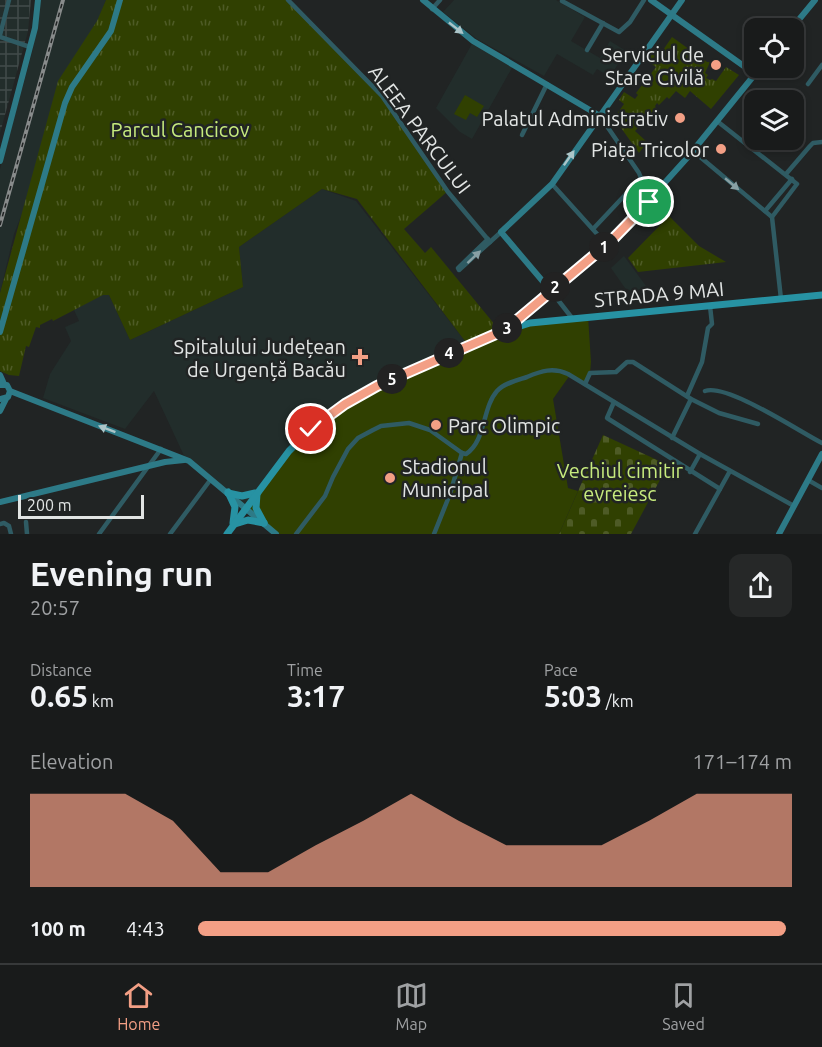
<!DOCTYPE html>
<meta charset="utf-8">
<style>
:root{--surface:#191b1b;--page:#262828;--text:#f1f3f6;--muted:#9fa1a3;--line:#37393a;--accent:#f39f85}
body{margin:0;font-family:Ubuntu,sans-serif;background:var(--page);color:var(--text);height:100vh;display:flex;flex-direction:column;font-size:22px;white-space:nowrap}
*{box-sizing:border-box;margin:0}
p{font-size:20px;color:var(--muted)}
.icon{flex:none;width:33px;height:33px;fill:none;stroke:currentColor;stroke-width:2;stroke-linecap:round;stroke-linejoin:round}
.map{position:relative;height:534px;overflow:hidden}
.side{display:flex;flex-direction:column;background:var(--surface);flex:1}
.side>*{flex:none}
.buttons{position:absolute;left:744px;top:18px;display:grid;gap:12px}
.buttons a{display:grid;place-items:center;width:60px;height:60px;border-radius:12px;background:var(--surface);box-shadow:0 3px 9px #0003,0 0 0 2px var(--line);font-size:30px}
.scale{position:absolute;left:18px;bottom:15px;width:126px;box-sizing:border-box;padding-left:6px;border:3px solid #e2e5e4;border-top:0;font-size:16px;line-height:21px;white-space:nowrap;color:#e2e5e4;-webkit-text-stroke:4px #212424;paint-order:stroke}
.pin{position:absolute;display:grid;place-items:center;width:51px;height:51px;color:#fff;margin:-26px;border:3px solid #fff;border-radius:50%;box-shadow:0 2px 6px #0007}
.km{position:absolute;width:30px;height:30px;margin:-15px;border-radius:50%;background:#222;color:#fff;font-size:16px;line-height:30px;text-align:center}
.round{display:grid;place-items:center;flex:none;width:63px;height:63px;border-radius:12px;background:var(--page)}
.summary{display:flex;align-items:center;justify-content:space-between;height:102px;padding:0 30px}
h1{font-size:33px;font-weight:700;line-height:45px}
.stats{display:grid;grid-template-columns:repeat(3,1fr);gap:9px;height:102px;padding:6px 30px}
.stats div{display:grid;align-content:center}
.stats b{font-size:30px;font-weight:700}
.stats small{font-size:16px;font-weight:400}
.stats p{font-size:16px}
.chart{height:168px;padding:12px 30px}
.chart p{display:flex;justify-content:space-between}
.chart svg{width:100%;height:108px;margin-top:6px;fill:var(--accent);opacity:.7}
ul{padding:0 30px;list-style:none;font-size:20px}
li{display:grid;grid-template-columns:96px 72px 1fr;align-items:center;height:45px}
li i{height:15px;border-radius:8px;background:var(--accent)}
.tabs{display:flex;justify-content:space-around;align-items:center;height:84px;border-top:2px solid var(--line);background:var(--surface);font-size:16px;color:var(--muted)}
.tabs a{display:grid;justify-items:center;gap:3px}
.tabs .on{color:var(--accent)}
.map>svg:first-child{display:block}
</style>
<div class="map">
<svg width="822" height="534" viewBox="0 0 822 534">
<defs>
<pattern id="industrial-grid" width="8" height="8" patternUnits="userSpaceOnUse" patternTransform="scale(1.5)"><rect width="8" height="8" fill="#222d2b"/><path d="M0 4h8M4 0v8" fill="none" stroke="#424b4a"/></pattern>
<pattern id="cemetery-stones" width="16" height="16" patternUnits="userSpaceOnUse" patternTransform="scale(1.5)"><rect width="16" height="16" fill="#304001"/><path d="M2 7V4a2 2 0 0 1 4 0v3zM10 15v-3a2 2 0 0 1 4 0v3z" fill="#4e5b26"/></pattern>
<pattern id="park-tufts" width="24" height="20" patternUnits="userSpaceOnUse" patternTransform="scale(1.5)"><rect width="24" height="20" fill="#304001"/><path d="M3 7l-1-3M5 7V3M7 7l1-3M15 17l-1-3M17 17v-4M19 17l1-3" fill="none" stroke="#4e5b26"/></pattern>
</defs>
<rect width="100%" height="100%" fill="#212424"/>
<g fill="#222d2b">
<polygon points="40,0 106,0 14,234 0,293 0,169 33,49"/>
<polygon points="454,0 556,0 585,17 571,41 600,58 610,41 626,51 610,77 597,69 593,75 557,54 544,76 477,39 443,12"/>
<polygon points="473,42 513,66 472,139 460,132 436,108"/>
<polygon points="322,189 356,201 468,345 246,507 186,460 154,391 125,429 43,398 50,374 71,341 65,327 79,321 74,310 103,294 109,295 130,340 243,287 239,247"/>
<polygon points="624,256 646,286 634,292 625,288 611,268"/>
</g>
<polygon fill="url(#industrial-grid)" points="0,0 31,0 28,31 0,133"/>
<polygon fill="url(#cemetery-stones)" points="603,435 668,465 631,534 559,534"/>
<g fill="url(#park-tufts)">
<polygon points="106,0 289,0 382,96 448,191 404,229 425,253 431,247 500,331 468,345 357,199 322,189 239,247 243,287 130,340 109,295 103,295 53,321 52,319 40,325 40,328 36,327 29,347 26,346 19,376 9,375 0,371 0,293 58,81 97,21"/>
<polygon points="672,37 707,62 710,62 705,73 708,75 706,78 710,80 712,79 716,81 726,67 739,75 711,109 690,91 685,98 676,91 669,99 667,97 659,105 657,103 655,106 656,108 635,131 647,142 639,153 614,118 624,104 619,100 624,92 635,99 638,95 636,93 656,67 647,61 655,50 661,53"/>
<polygon points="669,216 699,246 726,262 638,272 628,258"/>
</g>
<g fill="#304001">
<polygon points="465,95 484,106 477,117 470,113 466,120 454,114"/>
<polygon points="588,316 591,362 590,373 585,384 570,375 553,399 568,488 578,491 559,534 276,534 246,507 293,447 345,404 500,331"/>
</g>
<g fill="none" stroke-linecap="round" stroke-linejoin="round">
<g stroke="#2f5b63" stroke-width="4.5">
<polyline points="288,0 382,96 448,192 490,242 501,232"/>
<polyline points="562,1 619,32 630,22 644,0"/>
<polyline points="432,9 440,0"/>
<polyline points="0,35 9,0"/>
<polyline points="0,37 30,47"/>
<polyline points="587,50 603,23"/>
<polyline points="808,84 822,65"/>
<polyline points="717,121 797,184 772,217"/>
<polyline points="522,135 547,84"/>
<polyline points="693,151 772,217 781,299"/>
<polyline points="786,174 810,146 813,143 822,142"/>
<polyline points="552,184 607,245"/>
<polyline points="765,211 792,179"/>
<polyline points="593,229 641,178 639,173 600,116"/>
<polyline points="488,239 458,268 459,270 490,242"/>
<polyline points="551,291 572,318"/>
<polyline points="585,384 590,373 616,372 627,362 633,362 691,399 719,413 758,424"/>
<path d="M 705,391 C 727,383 800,432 822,443"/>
<polyline points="687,396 702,362 708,328 712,324 710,306"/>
<polyline points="614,402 607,418 720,489"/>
<polyline points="672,438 691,399"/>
<path d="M 462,453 L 466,454 C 486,441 482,408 497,391 C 504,383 518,380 527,377 C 541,371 553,367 568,374 L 700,454 L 794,506"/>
<polyline points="690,472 700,454"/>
<polyline points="808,480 822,488"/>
<polyline points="26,522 27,534"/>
<polyline points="0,524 4,523 9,526 11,534"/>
<polyline points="99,534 161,449"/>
<polyline points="170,534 211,479"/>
<polyline points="296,534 325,496 333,477 348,449 358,438 373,430 381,426 409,423 430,430 462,453"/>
<polyline points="434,534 450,494 462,453"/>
<polyline points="695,534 730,471"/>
</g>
<g stroke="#2d7a87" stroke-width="6">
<polyline points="423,0 473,41 600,116"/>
<polyline points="651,0 755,74"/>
<polyline points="792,28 815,0"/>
<polyline points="0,161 35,28 38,0"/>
<polyline points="551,291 501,232 552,184 682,0"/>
<polyline points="505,330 624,228 687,158 760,68"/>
<polyline points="0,332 65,103 72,87 111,31 120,0"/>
<polyline points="0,375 4,384"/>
<polyline points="0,385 7,385 10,391 8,397 0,399"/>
<polyline points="10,391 189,461 276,534"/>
<polyline points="0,411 6,399"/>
<polyline points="0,502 165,462 184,460"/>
<polyline points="779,534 822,454"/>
</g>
<g stroke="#2792a3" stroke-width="7">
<polyline points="228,492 235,507 233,523"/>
<polyline points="228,493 242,496 255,493"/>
<polyline points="257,494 256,508 264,523"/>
<polyline points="235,524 248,520 264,523"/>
<polyline points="227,534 289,451 311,429 330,414 360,395 412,370 488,336 530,323 822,295"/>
</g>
<g stroke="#888b8b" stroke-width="4">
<polyline id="rail" points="0,225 63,0"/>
</g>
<use href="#rail" stroke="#212424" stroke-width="1.5" stroke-dasharray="4.5" stroke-linecap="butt"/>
</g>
<defs><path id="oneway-solid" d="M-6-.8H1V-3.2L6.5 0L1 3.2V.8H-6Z" transform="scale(1.5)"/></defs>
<g fill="#acc5c8">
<use href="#oneway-solid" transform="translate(456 28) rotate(38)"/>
<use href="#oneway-solid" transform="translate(569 158) rotate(-55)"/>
<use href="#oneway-solid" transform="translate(107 429) rotate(-159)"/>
</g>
<g fill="#88a0a4">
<use href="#oneway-solid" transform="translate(732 184) rotate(40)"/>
<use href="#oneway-solid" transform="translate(474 257) rotate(-43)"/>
</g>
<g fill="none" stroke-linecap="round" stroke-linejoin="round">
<g stroke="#fff" stroke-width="12">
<polyline id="route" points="311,429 345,404 377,386 505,330 611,241 649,202"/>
</g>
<use href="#route" stroke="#f39f85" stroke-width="8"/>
</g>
<g fill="#f39f85" stroke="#212424" stroke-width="2">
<circle cx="716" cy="65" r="6"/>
<circle cx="680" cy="118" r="6"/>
<circle cx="721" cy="149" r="6"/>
<path d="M357 348h6v6h6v6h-6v6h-6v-6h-6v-6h6z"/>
<circle cx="436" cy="425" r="6"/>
<circle cx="390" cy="478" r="6"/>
</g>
<g text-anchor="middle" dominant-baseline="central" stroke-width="5" stroke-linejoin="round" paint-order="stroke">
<g font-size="20" fill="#e2e5e4" stroke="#212424" text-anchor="end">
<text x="704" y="54">Serviciul de<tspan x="704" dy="23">Stare Civilă</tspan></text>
<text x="668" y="118">Palatul Administrativ</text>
<text x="709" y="149">Piața Tricolor</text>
<text x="346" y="346">Spitalului Județean<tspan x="346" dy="23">de Urgență Bacău</tspan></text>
<text x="448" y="425" text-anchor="start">Parc Olimpic</text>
<text x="402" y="466" text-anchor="start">Stadionul<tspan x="402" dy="23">Municipal</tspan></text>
</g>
<g font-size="20" fill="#c7eb7e" stroke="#212424">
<text x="180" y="129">Parcul Cancicov</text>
<text x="620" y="470">Vechiul cimitir<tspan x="620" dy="23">evreiesc</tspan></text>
</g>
<g font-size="20" fill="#e2e5e4" stroke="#212424">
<text transform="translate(420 129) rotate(53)">ALEEA PARCULUI</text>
<text transform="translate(659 294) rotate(-5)">STRADA 9 MAI</text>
</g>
</g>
</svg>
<div class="buttons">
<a><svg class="icon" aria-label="locate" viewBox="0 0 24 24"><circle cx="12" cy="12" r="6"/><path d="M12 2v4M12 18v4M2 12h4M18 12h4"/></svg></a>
<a><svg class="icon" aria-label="layers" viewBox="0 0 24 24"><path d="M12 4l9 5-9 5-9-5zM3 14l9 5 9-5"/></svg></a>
</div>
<div class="scale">200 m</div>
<div class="pin" style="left:649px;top:202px;background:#1e9e55"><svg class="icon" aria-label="arrive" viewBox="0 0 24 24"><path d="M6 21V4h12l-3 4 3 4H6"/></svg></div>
<div class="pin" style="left:311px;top:429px;background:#d93025"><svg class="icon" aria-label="check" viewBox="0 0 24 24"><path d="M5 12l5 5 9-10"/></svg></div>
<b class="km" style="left:604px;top:247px">1</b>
<b class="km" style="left:555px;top:287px">2</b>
<b class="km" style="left:507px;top:328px">3</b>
<b class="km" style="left:449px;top:353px">4</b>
<b class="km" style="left:392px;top:379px">5</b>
</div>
<section class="side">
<div class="summary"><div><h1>Evening run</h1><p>20:57</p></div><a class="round"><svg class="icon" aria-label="share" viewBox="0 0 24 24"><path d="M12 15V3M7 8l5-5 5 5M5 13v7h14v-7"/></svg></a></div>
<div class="stats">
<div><p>Distance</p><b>0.65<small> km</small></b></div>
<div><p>Time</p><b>3:17</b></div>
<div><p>Pace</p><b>5:03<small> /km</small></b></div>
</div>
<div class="chart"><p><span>Elevation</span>171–174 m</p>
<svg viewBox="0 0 160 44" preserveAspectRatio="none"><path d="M0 44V6L10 6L20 6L30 17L40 38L50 38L60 27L70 17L80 6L90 17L100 27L110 27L120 27L130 17L140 6L150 6L160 6V44z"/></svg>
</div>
<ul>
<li><b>100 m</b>4:43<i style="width:99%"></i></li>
</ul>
</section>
<nav class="tabs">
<a class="on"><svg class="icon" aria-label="home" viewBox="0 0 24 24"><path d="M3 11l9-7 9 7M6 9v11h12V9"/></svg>Home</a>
<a><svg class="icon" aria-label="map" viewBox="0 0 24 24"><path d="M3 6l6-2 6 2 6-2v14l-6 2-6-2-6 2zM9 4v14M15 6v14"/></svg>Map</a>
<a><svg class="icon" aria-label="saved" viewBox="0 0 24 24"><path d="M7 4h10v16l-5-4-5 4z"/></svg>Saved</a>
</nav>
